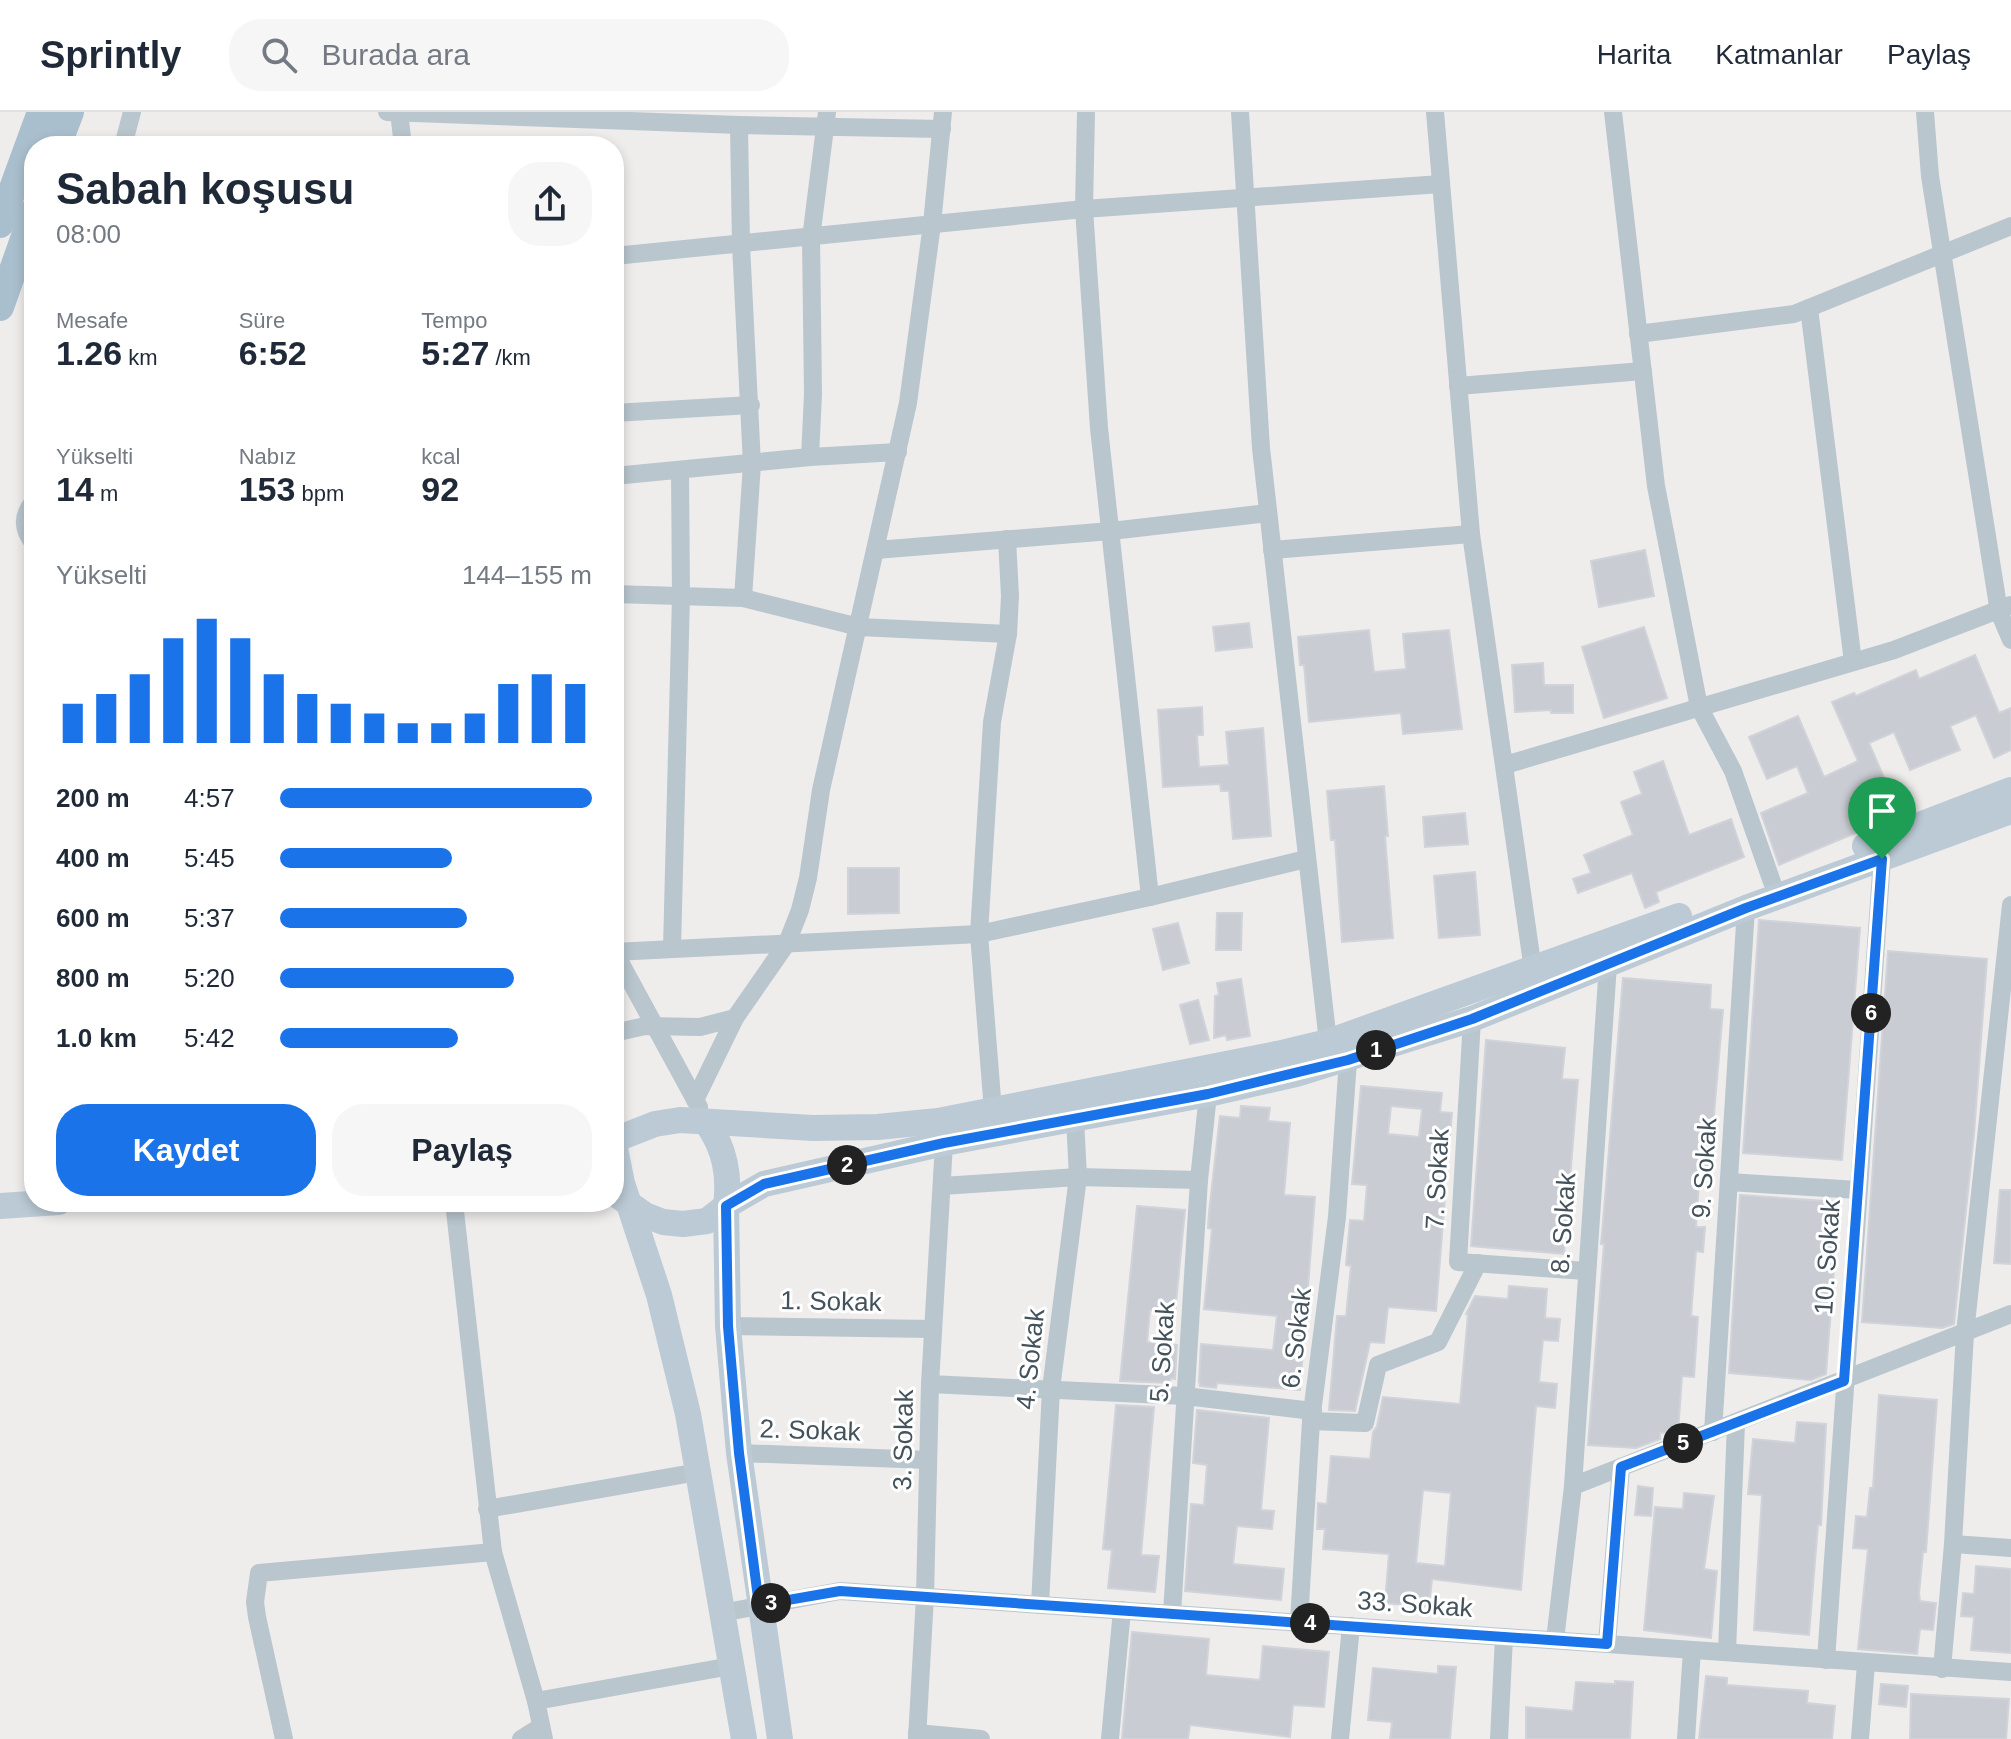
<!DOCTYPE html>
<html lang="tr">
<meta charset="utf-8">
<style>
:root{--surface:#fff;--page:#f6f6f7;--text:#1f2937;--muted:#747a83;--line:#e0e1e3;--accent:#1a73e8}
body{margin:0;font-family:Helvetica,sans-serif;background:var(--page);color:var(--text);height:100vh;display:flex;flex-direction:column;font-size:30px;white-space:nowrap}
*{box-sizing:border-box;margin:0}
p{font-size:26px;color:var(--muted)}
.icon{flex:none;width:44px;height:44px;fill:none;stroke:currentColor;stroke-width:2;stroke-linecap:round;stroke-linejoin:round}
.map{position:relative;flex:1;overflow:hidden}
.panel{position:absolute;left:24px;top:24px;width:600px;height:1076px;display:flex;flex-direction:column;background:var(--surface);border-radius:32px;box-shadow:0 4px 12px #0003}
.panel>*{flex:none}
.pin{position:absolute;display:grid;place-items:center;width:68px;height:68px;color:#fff;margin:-82px -34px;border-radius:50% 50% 50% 0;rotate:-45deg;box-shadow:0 0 8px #0007}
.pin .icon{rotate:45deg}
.km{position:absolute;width:40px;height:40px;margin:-20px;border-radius:50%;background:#222;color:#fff;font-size:22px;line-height:40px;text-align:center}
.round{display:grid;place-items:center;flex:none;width:84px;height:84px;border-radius:32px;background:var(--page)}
.head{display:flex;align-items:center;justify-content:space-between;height:136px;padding:0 32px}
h1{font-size:44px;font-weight:800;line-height:60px}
.figures{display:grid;grid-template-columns:repeat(3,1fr);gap:12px;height:136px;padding:8px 32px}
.figures div{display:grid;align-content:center}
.figures b{font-size:34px;font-weight:800}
.figures small{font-size:22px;font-weight:400}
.figures p{font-size:22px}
.chart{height:224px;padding:16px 32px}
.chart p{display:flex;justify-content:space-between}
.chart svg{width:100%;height:144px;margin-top:8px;stroke:var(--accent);stroke-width:6}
.action{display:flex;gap:16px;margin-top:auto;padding:16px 32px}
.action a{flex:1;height:92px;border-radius:32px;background:var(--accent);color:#fff;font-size:32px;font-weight:800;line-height:92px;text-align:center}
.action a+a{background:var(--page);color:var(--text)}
ul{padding:0 32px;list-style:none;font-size:26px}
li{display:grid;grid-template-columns:128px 96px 1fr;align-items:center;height:60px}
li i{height:20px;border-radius:10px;background:var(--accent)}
header{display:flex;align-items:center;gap:48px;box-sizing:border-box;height:112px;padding:0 40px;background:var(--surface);border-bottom:2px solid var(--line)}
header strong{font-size:38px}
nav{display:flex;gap:44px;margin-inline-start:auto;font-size:28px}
.search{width:560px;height:72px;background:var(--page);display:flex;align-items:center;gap:20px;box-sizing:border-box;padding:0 28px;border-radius:32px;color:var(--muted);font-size:30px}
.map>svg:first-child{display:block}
</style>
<header>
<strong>Sprintly</strong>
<div class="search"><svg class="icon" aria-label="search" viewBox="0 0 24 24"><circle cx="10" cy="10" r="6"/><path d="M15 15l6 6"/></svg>Burada ara</div>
<nav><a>Harita</a><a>Katmanlar</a><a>Paylaş</a></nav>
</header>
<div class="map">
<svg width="2011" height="1627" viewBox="0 0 2011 1627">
<rect width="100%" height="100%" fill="#efecec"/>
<g fill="#c9ccd2" stroke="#d0d3d9" stroke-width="2" fill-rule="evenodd">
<polygon points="1645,438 1654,484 1599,495 1591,449"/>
<polygon points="1249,511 1252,535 1216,539 1213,515"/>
<polygon points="1644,515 1667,586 1604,606 1582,535"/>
<polygon points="1369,518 1374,560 1406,557 1403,522 1449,518 1462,617 1403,622 1401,601 1309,610 1304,553 1300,553 1298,525"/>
<polygon points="1975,543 1999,601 2011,596 2011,638 1994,646 1976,603 1950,614 1960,638 1910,658 1894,620 1869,631 1885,668 1861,679 1875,713 1779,753 1761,701 1808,681 1797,654 1767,667 1749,625 1798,604 1824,665 1858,649 1832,590 1854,581 1856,584 1916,558 1919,567"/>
<polygon points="1543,551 1544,573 1573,573 1573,601 1551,601 1551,598 1515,600 1512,553"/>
<polygon points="1202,595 1203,623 1197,623 1199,655 1229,653 1226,620 1263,616 1271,724 1233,727 1229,679 1221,679 1220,672 1163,675 1158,598"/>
<polygon points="1663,649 1689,723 1731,707 1744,745 1656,780 1659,790 1645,796 1632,761 1578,781 1573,767 1591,761 1584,743 1633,723 1621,690 1642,682 1634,660"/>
<polygon points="1384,674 1388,724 1385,724 1393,826 1342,830 1335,728 1331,728 1327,679"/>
<polygon points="1465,701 1468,732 1425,735 1423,705"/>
<polygon points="848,756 899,756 899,801 848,802"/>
<polygon points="1475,760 1480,823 1439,826 1434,764"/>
<polygon points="1217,801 1242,801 1241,838 1216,838"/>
<polygon points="1759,808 1860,816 1842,1048 1743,1041"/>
<polygon points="1178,811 1189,851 1163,858 1153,817"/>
<polygon points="1888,839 1987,847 1974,1022 1954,1212 1942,1216 1862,1210"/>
<polygon points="1623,866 1711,873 1710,897 1723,898 1708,1072 1699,1071 1696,1115 1705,1115 1703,1140 1696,1139 1691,1204 1698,1205 1694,1265 1682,1264 1678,1320 1660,1321 1660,1327 1636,1336 1588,1333 1604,1132 1601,1132 1603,1110"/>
<polygon points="1241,867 1250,924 1227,928 1226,923 1214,926 1215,884 1219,883 1217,871"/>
<polygon points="1198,888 1209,928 1190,932 1180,893"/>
<polygon points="1486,928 1565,936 1562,967 1578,968 1564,1142 1471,1134"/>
<path d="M 1361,974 L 1442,981 L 1440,1000 L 1452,1001 L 1449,1035 L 1438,1034 L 1433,1083 L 1445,1084 L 1436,1199 L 1388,1195 L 1384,1231 L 1370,1230 L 1355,1299 L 1329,1298 L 1337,1204 L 1346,1204 L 1351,1154 L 1346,1153 L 1350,1108 L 1364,1109 L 1367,1073 L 1352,1072 ZM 1391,994 L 1422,997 L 1419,1025 L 1388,1022 Z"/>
<polygon points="1241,994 1270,996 1268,1009 1290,1011 1284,1083 1315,1085 1300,1278 1217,1271 1216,1276 1200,1274 1199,1269 1201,1232 1273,1238 1277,1204 1204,1197 1212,1117 1208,1116 1209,1100 1220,1004 1240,1006"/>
<polygon points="2000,1078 2011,1078 2011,1152 1994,1151"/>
<polygon points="1740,1083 1839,1090 1826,1262 1811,1268 1729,1261"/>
<polygon points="1137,1094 1185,1098 1175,1201 1150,1198 1147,1230 1177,1233 1175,1267 1171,1266 1170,1271 1120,1269"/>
<path d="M 1509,1174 L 1547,1177 L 1545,1206 L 1560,1207 L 1558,1229 L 1543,1228 L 1539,1270 L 1557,1272 L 1555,1296 L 1536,1294 L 1521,1478 L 1432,1467 L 1429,1495 L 1385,1491 L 1389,1442 L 1323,1437 L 1325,1417 L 1317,1417 L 1318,1391 L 1327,1392 L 1331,1344 L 1370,1347 L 1373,1320 L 1377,1314 L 1383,1285 L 1460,1292 L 1468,1202 L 1466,1202 L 1475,1184 L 1508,1187 ZM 1423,1378 L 1451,1381 L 1445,1454 L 1416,1451 Z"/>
<polygon points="1879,1283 1937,1288 1926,1440 1923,1440 1919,1482 1920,1489 1936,1491 1933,1518 1920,1517 1917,1542 1858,1537 1868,1437 1853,1436 1856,1404 1867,1405 1870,1376 1873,1376"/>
<polygon points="1116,1293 1154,1295 1141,1443 1159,1444 1155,1480 1108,1476 1112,1438 1103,1437"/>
<polygon points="1197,1298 1269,1306 1261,1398 1274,1399 1272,1417 1237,1414 1233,1452 1284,1457 1281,1488 1185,1479 1191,1392 1204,1393 1207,1353 1193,1351"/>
<polygon points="1797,1310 1826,1312 1821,1413 1818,1413 1809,1523 1754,1518 1762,1383 1748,1382 1753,1327 1795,1331"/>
<polygon points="1638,1374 1653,1376 1651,1404 1635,1403"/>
<polygon points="1684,1381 1714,1384 1704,1457 1717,1459 1711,1526 1644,1518 1655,1395 1683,1397"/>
<polygon points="1976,1454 2011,1457 2011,1541 1971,1538 1974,1505 1961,1504 1963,1481 1974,1482"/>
<polygon points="1132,1520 1209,1527 1206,1563 1260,1568 1263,1534 1329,1540 1324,1595 1293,1593 1290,1625 1190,1613 1188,1627 1122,1627"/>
<polygon points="1438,1554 1456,1555 1450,1627 1390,1627 1392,1610 1368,1608 1373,1556 1438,1562"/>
<polygon points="1706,1564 1727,1566 1727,1573 1808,1579 1807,1591 1835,1594 1832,1627 1699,1627"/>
<polygon points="1615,1569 1633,1570 1630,1627 1526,1627 1526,1595 1573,1599 1576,1570 1615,1572"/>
<polygon points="1881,1572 1908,1574 1906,1595 1879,1592"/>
<polygon points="1911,1582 2009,1587 2006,1627 1910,1627"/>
</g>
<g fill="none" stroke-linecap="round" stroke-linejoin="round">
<g stroke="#b9c6cd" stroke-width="18">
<polyline points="387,0 739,13 942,17"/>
<polyline points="399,0 403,34"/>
<polyline points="1086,0 1084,97 1099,316 1150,785"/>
<polyline points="1240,0 1261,336 1328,930"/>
<polyline points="1435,0 1471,422 1533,858"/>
<polyline points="1613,0 1656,374 1699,595 1733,659 1772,770"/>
<polyline points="1925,0 1930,64 1999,500 2011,528"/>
<polyline points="739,13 741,133 752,352 743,486"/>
<polyline points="123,34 132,0"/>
<polyline points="614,144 1084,97 1441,72"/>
<polyline points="1809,196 1853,550"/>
<polyline points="1638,222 1794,202 2011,114"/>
<polyline points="1458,274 1643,259"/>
<polyline points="614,301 751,293"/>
<polyline points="810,345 813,282 811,126 827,0"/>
<polyline points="614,364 810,345 898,340"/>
<path d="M 34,389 C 22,403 22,417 34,432"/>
<polyline points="876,438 1111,419 1268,401"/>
<polyline points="1272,438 1471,422"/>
<polyline points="614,482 743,486 859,515 1008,522"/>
<polyline points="1505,653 1894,538 2011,493"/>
<polyline points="672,837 681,484 680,359"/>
<polyline points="614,839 699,995"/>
<polyline points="614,840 979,822 1150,785 1306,747"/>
<polyline points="1472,907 1458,1150 1586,1159"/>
<polyline points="614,921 645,914 700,915 735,906"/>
<polyline points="695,988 735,906 787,831 800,798 808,766 821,678 908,291 932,112 943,0"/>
<polyline points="993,999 979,822 992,610 1008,522 1010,484 1007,427"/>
<polyline points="1729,1070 1858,1078"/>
<polyline points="942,1074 1078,1065 1199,1068"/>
<polyline points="454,1090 493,1440 536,1589 544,1627"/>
<polyline points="728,1214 933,1217"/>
<polyline points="930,1272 1185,1284 1313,1299"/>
<polyline points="1311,1309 1365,1311 1378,1253 1438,1230 1478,1151"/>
<polyline points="1713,1320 1746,796"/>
<polyline points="739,1341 928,1348"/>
<polyline points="1573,1374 1608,852"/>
<polyline points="487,1397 698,1360"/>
<polyline points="1953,1432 2011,1436"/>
<polyline points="1040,1493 1051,1277 1078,1065 1075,1007"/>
<polyline points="721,1501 840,1479 2011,1560"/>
<polyline points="1172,1502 1199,1068 1208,982"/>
<polyline points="1299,1510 1311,1309 1337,1105 1348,948"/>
<polyline points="1555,1528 1573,1374 2011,1202"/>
<polyline points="1607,1532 1621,1355"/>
<polyline points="1727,1540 1736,1311"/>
<polyline points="1826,1548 1882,747"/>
<polyline points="1942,1557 1953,1432 1965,1221 2011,793"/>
<polyline points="536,1589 731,1554"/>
<polyline points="917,1621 981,1627"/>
<polyline points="284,1627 257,1505 255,1490 259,1461 493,1440"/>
<polyline points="521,1627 540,1615"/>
<polyline points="917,1627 925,1484 930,1272 944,1031"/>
<polyline points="1110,1627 1122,1498"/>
<polyline points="1340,1627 1351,1514"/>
<polyline points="1499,1627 1504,1525"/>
<polyline points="1686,1627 1692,1538"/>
<polyline points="1860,1627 1866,1552"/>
</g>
<g stroke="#bbcad5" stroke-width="26">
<polyline points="1865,734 2011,678"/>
<path d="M 707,1011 C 725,1037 730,1063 726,1094 L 728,1214 L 739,1341 L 780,1627"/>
<polyline points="614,1028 655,1012 680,1008 813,1016 878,1015 938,1009 1282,941 1328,930 1679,804"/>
<polyline points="614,1031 622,1071 659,1183 688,1302 744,1627"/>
<polyline points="614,1081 645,1103 663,1110 683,1112 707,1109 726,1094 764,1072 944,1031 1208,982 1296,962 1472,907 1746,796 2011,699"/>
<polyline points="0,1094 59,1090"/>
</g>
<g stroke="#aabfce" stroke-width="28">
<polyline points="57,34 70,0"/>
<polyline points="0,112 41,0"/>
<polyline points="0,195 34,99"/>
</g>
</g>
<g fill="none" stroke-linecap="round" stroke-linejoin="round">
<g stroke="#fff" stroke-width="16">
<polygon id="route" points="1882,747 1844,1269 1621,1355 1607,1532 840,1479 759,1493 739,1341 728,1214 726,1094 764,1072 944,1031 1208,982 1348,948 1472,907 1746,796"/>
</g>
<use href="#route" stroke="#1a73e8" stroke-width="10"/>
</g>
<g text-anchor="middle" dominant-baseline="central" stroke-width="6" stroke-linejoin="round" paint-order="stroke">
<g font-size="26" fill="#44525b" stroke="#fff">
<text transform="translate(1704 1056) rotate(-86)">9. Sokak</text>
<text transform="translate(1437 1067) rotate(-87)">7. Sokak</text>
<text transform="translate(1563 1111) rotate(-86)">8. Sokak</text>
<text transform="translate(1827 1145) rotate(-86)">10. Sokak</text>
<text transform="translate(831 1189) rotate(1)">1. Sokak</text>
<text transform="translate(1296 1226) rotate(-83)">6. Sokak</text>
<text transform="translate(1162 1240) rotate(-86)">5. Sokak</text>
<text transform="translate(1030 1247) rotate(-84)">4. Sokak</text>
<text transform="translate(810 1318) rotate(2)">2. Sokak</text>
<text transform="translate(903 1328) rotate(-89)">3. Sokak</text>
<text transform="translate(1415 1492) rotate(4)">33. Sokak</text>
</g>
</g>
</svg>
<div class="pin" style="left:1882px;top:747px;background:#1e9e55"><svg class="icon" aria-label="arrive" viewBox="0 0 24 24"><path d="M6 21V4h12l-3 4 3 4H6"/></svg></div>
<b class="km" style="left:1376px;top:938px">1</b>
<b class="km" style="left:847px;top:1053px">2</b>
<b class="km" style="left:771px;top:1491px">3</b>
<b class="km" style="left:1310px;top:1511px">4</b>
<b class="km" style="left:1683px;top:1331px">5</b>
<b class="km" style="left:1871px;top:901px">6</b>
<section class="panel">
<div class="head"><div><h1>Sabah koşusu</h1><p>08:00</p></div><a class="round"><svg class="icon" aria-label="share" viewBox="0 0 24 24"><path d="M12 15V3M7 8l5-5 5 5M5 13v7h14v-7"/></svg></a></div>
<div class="figures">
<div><p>Mesafe</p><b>1.26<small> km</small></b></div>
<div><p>Süre</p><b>6:52</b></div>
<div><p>Tempo</p><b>5:27<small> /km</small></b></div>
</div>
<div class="figures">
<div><p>Yükselti</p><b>14<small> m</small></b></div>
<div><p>Nabız</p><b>153<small> bpm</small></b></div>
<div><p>kcal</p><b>92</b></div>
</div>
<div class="chart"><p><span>Yükselti</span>144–155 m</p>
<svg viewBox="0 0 160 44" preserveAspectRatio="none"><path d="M5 44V32M15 44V29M25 44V23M35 44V12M45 44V6M55 44V12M65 44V23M75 44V29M85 44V32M95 44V35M105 44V38M115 44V38M125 44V35M135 44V26M145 44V23M155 44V26"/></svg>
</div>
<ul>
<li><b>200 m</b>4:57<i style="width:100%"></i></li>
<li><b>400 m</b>5:45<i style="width:55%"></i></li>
<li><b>600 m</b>5:37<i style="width:60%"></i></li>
<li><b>800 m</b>5:20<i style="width:75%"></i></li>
<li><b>1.0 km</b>5:42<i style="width:57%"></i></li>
</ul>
<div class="action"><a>Kaydet</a><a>Paylaş</a></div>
</section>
</div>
